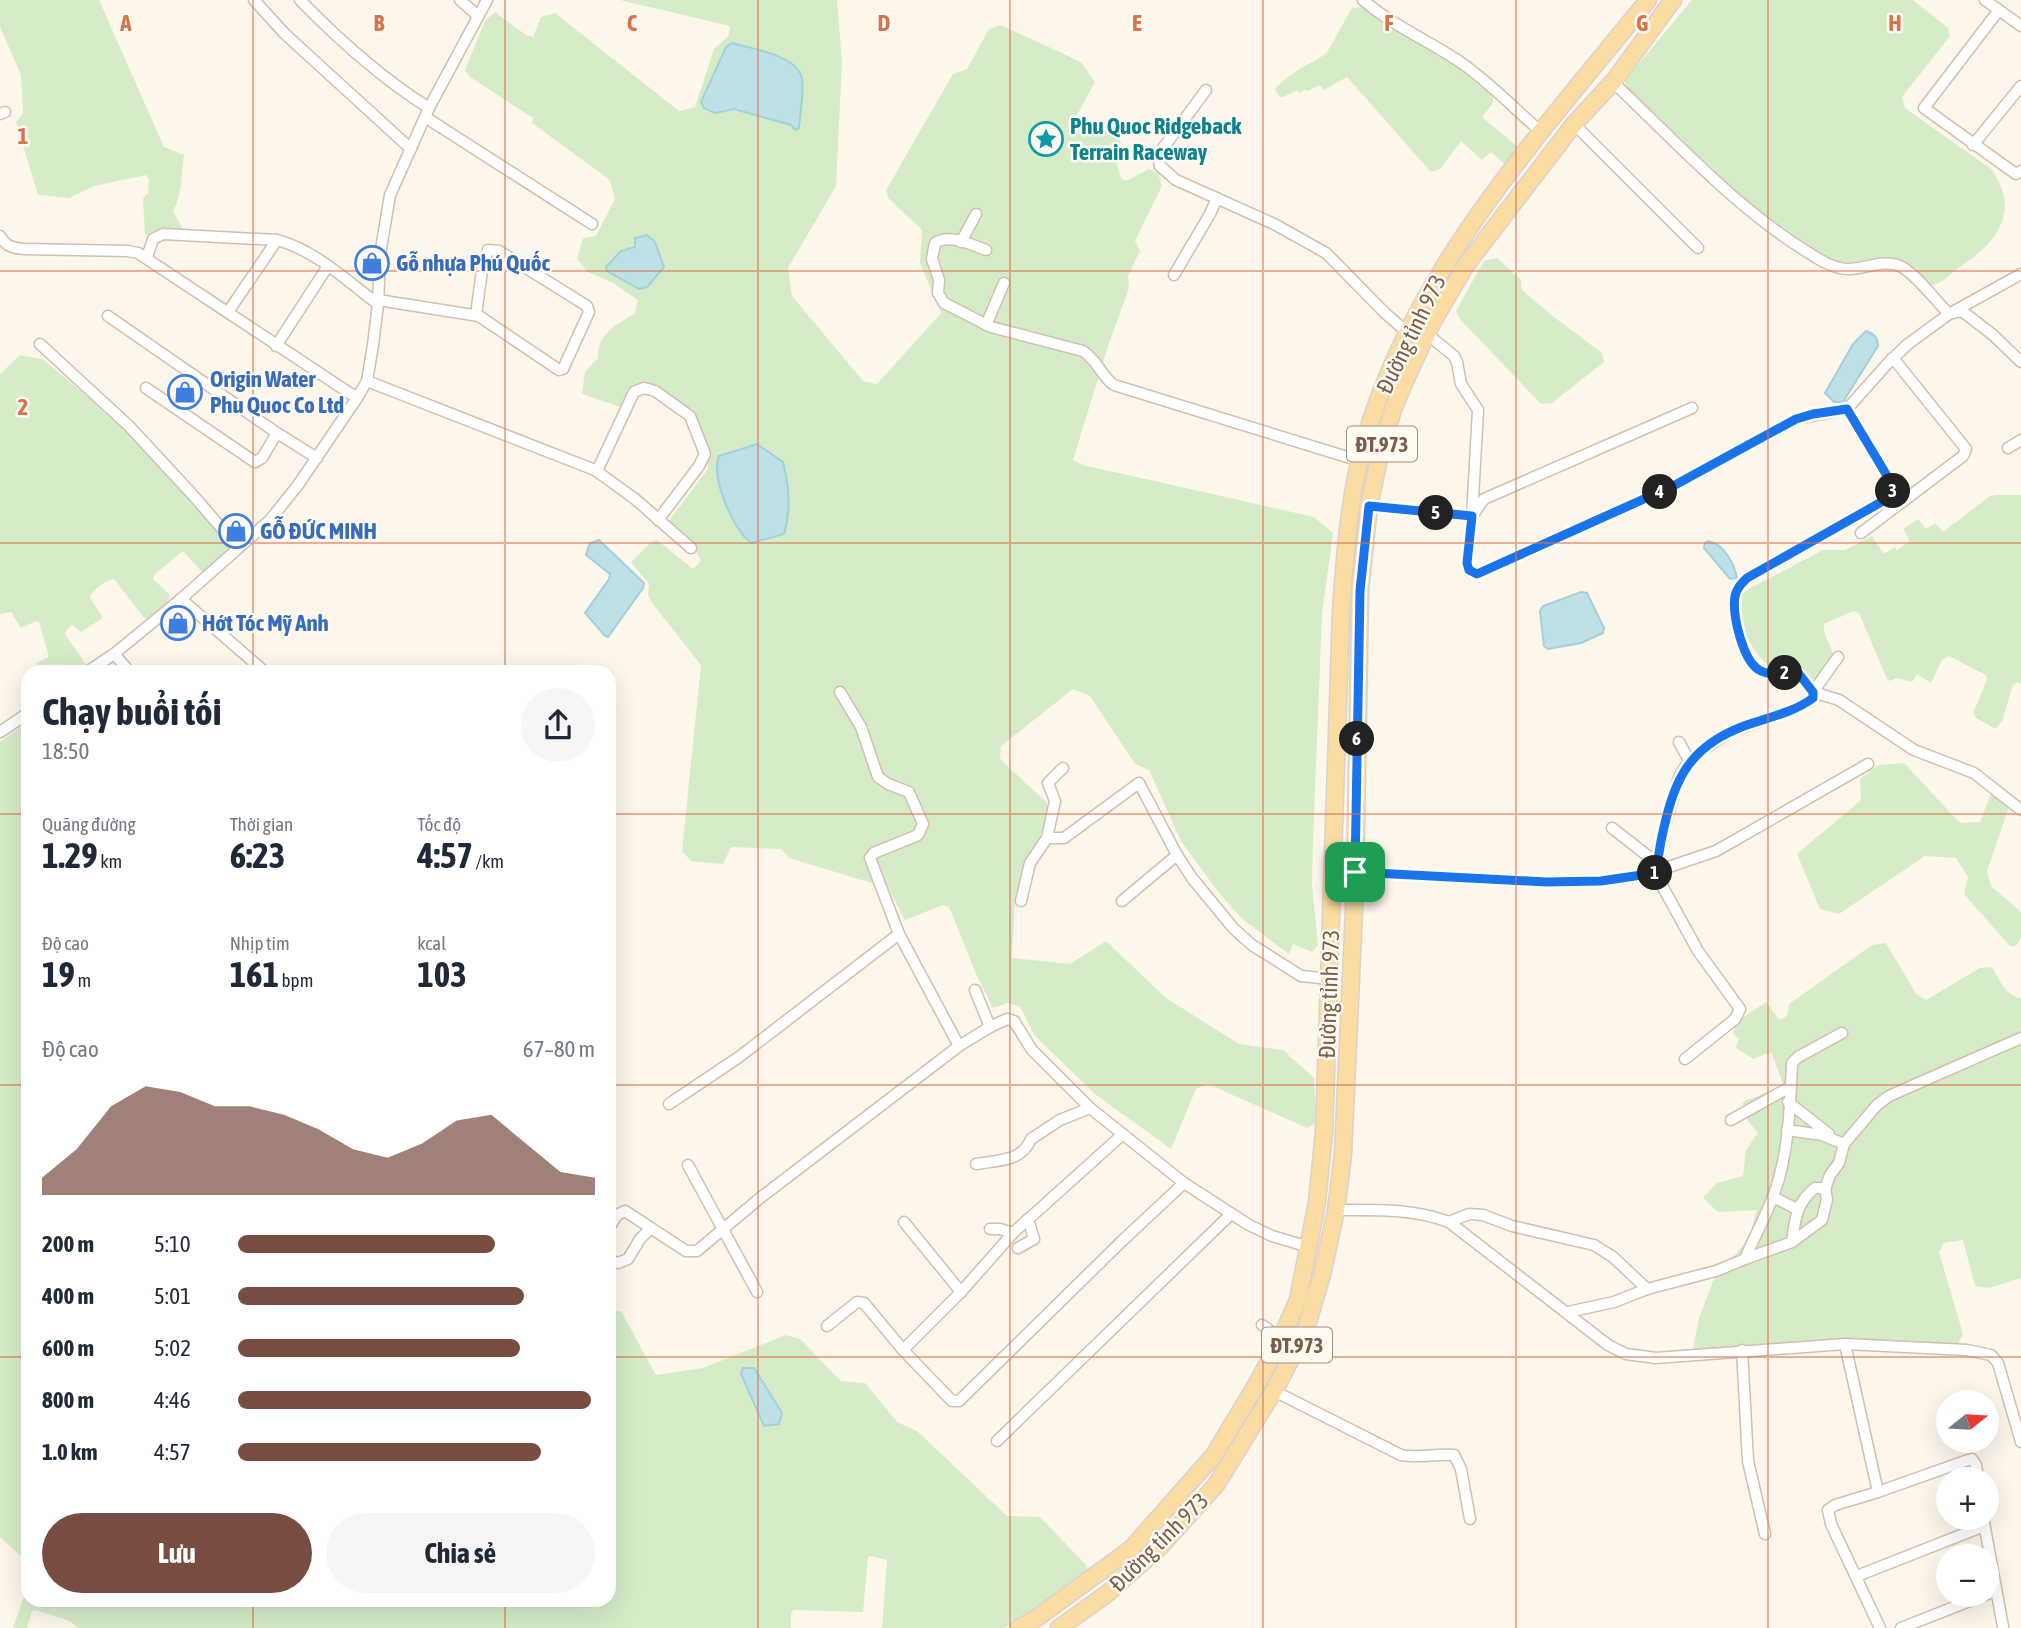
<!DOCTYPE html>
<html lang="vi">
<meta charset="utf-8">
<style>
:root{--surface:#fff;--page:#f6f6f7;--text:#1f2937;--muted:#747a83;--accent:#794c42}
body{margin:0;font-family:"Asap Condensed",sans-serif;background:var(--page);color:var(--text);height:100vh;display:flex;flex-direction:column;font-size:26px;white-space:nowrap}
*{box-sizing:border-box;margin:0}
p{font-size:23px;color:var(--muted)}
.icon{flex:none;width:38px;height:38px;fill:none;stroke:currentColor;stroke-width:2;stroke-linecap:round;stroke-linejoin:round}
.map{position:relative;flex:1;overflow:hidden}
.panel{position:absolute;left:21px;top:665px;width:595px;height:942px;display:flex;flex-direction:column;background:var(--surface);border-radius:21px;box-shadow:0 7px 28px #0002}
.panel>*{flex:none}
.needle{width:46px;rotate:72deg}
.controls{position:absolute;left:1936px;top:1390px;display:grid;gap:14px}
.controls a{display:grid;place-items:center;width:63px;height:63px;border-radius:50%;background:var(--surface);box-shadow:0 7px 28px #0002;font-size:35px}
.pin{position:absolute;display:grid;place-items:center;width:60px;height:60px;color:#fff;margin:-30px;border-radius:14px;box-shadow:0 4px 10px #0006}
.km{position:absolute;width:35px;height:35px;margin:-18px;border-radius:50%;background:#222;color:#fff;font-size:19px;line-height:35px;text-align:center}
.round{display:grid;place-items:center;flex:none;width:74px;height:74px;border-radius:37px;background:var(--page)}
.headline{display:flex;align-items:center;justify-content:space-between;height:119px;padding:0 21px}
h1{font-size:38px;font-weight:700;line-height:52px}
.figures{display:grid;grid-template-columns:repeat(3,1fr);gap:10px;height:119px;padding:7px 21px}
.figures div{display:grid;align-content:center}
.figures b{font-size:35px;font-weight:700}
.figures small{font-size:19px;font-weight:400}
.figures p{font-size:19px}
.chart{height:196px;padding:14px 21px}
.chart p{display:flex;justify-content:space-between}
.chart svg{width:100%;height:126px;margin-top:7px;fill:var(--accent);opacity:.7}
.primary-button{display:flex;gap:14px;margin-top:auto;padding:14px 21px}
.primary-button a{flex:1;height:80px;border-radius:42px;background:var(--accent);color:#fff;font-size:28px;font-weight:700;line-height:80px;text-align:center}
.primary-button a+a{background:var(--page);color:var(--text)}
ul{padding:0 21px;list-style:none;font-size:23px}
li{display:grid;grid-template-columns:112px 84px 1fr;align-items:center;height:52px}
li i{height:18px;border-radius:9px;background:var(--accent)}
.map>svg:first-child{display:block}
</style>
<div class="map">
<svg width="2021" height="1628" viewBox="0 0 2021 1628">
<rect width="100%" height="100%" fill="#fdf6eb"/>
<g fill="#d6ecc8">
<path d="M 0,0 L 99,0 L 164,147 L 184,155 C 181,176 183,192 173,211 L 182,228 L 178,231 L 150,238 L 145,234 L 143,198 L 148,193 L 149,179 L 146,175 L 94,186 L 69,198 L 38,195 L 16,122 L 23,114 L 21,75 L 0,27 Z"/>
<path d="M 620,0 L 837,0 L 842,62 L 836,186 L 788,268 L 792,296 L 863,381 L 877,384 L 941,313 L 920,263 L 922,230 L 889,199 L 886,190 L 953,74 L 967,69 L 989,29 L 1001,25 L 1081,62 L 1095,82 L 1070,128 C 1096,123 1103,122 1121,142 L 1115,157 L 1121,178 L 1126,181 L 1149,169 L 1158,173 L 1162,186 L 1135,241 L 1140,251 L 1128,276 L 1129,288 L 1108,346 L 1073,460 L 1083,465 L 1314,517 L 1333,533 L 1322,614 L 1313,840 L 1312,885 L 1318,945 L 1312,952 L 1293,944 L 1289,954 L 1240,917 L 1219,893 L 1181,841 L 1149,770 L 1135,764 L 1090,696 L 1073,689 L 1001,746 L 1000,759 L 1046,802 L 1051,814 L 1037,850 L 1026,862 L 1015,897 L 1012,958 L 1070,964 L 1106,941 L 1166,998 L 1239,1044 L 1283,1050 L 1314,1078 L 1316,1123 L 1307,1128 L 1208,1084 L 1196,1089 L 1171,1149 L 1095,1094 L 1035,1036 L 1020,1007 L 1008,1003 L 993,1008 L 977,976 L 949,907 L 943,905 L 905,920 L 885,881 L 875,884 L 789,858 L 781,849 L 731,847 L 723,864 L 691,861 L 682,851 L 701,665 L 652,603 L 648,595 L 649,584 L 631,562 L 651,542 L 657,540 L 693,569 L 701,561 L 693,546 L 668,522 L 708,469 L 708,450 L 697,422 L 648,385 L 620,407 L 582,394 L 585,372 L 598,358 C 597,333 617,325 635,313 L 638,300 L 613,283 L 588,272 L 577,259 L 583,238 L 596,236 L 615,199 L 610,180 L 532,123 L 533,118 L 470,77 L 465,70 L 485,21 L 495,12 L 526,35 L 533,37 L 541,17 L 555,13 L 679,111 L 695,107 L 714,49 L 729,35 L 730,26 Z"/>
<path d="M 1692,0 L 1913,0 L 1948,28 L 1950,36 L 1902,97 L 1905,108 L 1991,169 C 2021,210 1998,242 1961,266 C 1951,273 1942,285 1929,285 L 1916,270 L 1898,259 L 1890,258 L 1855,264 L 1827,259 L 1786,233 L 1744,199 L 1627,89 L 1625,80 Z"/>
<polygon points="1361,7 1456,66 1493,96 1493,103 1482,117 1520,149 1508,167 1491,152 1482,160 1461,141 1440,169 1431,172 1347,77 1324,90 1320,85 1308,91 1305,90 1299,93 1297,90 1283,97 1280,97 1275,89 1277,86 1296,71 1326,54 1352,8"/>
<polygon points="1497,258 1521,280 1522,290 1550,314 1602,353 1604,362 1552,403 1541,404 1459,318 1456,311 1484,261"/>
<path d="M 20,355 L 42,359 L 126,428 L 233,545 L 232,549 L 205,572 L 202,572 L 183,551 L 154,575 L 153,579 L 169,594 L 169,600 L 150,619 L 145,619 L 114,579 C 106,580 92,590 90,598 L 103,618 L 81,632 L 72,625 L 67,629 L 65,634 L 86,665 L 79,672 L 40,672 L 36,663 L 49,657 L 39,622 L 36,621 L 21,628 L 11,612 L 0,614 L 0,374 Z"/>
<path d="M 1997,495 L 2021,495 L 2021,684 L 2018,682 L 2013,685 L 2002,721 L 1996,729 L 1976,718 L 1973,713 L 1987,680 L 1986,675 L 1949,656 L 1942,660 L 1931,683 L 1917,674 L 1912,682 L 1897,678 L 1890,681 L 1887,679 L 1859,613 L 1854,611 L 1824,624 C 1822,643 1841,648 1827,668 C 1822,676 1818,679 1808,680 L 1800,667 L 1772,668 C 1748,649 1737,623 1743,592 L 1823,550 L 1845,550 L 1872,536 L 1884,554 L 1895,547 L 1897,550 L 1910,541 L 1903,529 L 1918,519 L 1926,529 L 1935,523 L 1943,532 L 1990,496 Z"/>
<polygon points="28,721 28,1563 0,1537 0,742"/>
<polygon points="1904,763 1960,823 1980,822 1992,791 2009,807 1987,871 1991,886 2021,912 2021,938 2016,946 2010,946 1964,894 1968,877 1956,858 1925,856 1839,914 1820,909 1797,854 1861,800 1860,779 1878,765"/>
<path d="M 1886,943 L 1916,994 L 1926,1000 L 1980,968 L 1992,967 C 2000,980 2005,996 2021,998 L 2021,1278 L 1989,1288 L 1975,1286 L 1963,1240 L 1944,1243 L 1939,1252 L 1963,1334 L 1957,1345 L 1701,1350 L 1693,1348 L 1699,1318 L 1713,1281 L 1749,1238 L 1757,1210 L 1718,1212 L 1703,1198 L 1717,1183 L 1743,1176 L 1746,1150 L 1758,1133 L 1748,1121 L 1742,1102 L 1784,1086 L 1772,1054 L 1768,1053 L 1753,1059 L 1736,1048 L 1739,1039 L 1733,1033 L 1736,1022 L 1766,1002 L 1780,1020 L 1787,1016 L 1789,1004 L 1872,945 Z"/>
<polygon points="621,1311 656,1375 703,1368 786,1335 800,1339 841,1381 865,1383 897,1422 917,1431 1007,1516 1040,1517 1086,1565 1088,1575 1005,1628 882,1628 887,1560 870,1556 868,1558 863,1612 794,1610 791,1613 791,1628 78,1628 70,1621 36,1610 32,1611 27,1628 13,1628 28,1585 28,1600 609,1600 609,1312"/>
</g>
<g fill="#bee1e8" stroke="#a4d0da" stroke-width="2">
<path d="M 732,43 C 752,49 798,55 802,79 C 804,94 800,113 799,128 L 795,130 L 791,125 L 734,109 L 715,113 L 704,108 L 701,102 L 726,47 Z"/>
<polygon points="647,235 655,242 664,267 647,287 639,289 607,271 606,267 621,251 635,247 635,238"/>
<path d="M 1866,331 C 1873,333 1878,338 1878,346 L 1843,402 L 1834,402 L 1825,393 L 1853,344 Z"/>
<path d="M 757,444 L 783,462 C 789,485 791,511 784,534 L 751,543 C 734,531 710,477 719,456 Z"/>
<polygon points="599,540 644,583 643,588 608,637 605,636 585,613 609,579 610,574 586,555 590,543"/>
<path d="M 1708,541 C 1724,544 1734,563 1737,578 L 1730,579 L 1704,548 L 1705,543 Z"/>
<polygon points="1581,592 1587,593 1604,628 1603,633 1581,643 1548,649 1544,646 1540,611 1543,606"/>
<polygon points="743,1368 754,1368 782,1413 779,1424 764,1426 741,1374"/>
</g>
<g fill="none" stroke-linecap="round" stroke-linejoin="round">
<g stroke="#d1bfaf" stroke-width="13">
<g id="street">
<polyline points="254,0 285,34 411,149"/>
<path d="M 300,0 C 340,41 381,78 429,108"/>
<polyline points="460,0 478,16"/>
<path d="M 1363,0 C 1393,26 1430,41 1463,64 C 1490,83 1515,109 1540,131"/>
<polyline points="1985,0 2021,26"/>
<polyline points="1999,10 1924,108 2016,174 2021,171"/>
<path d="M 1613,82 C 1673,139 1738,210 1809,253 C 1820,260 1834,269 1848,269 C 1865,269 1884,259 1900,266 C 1915,273 1936,301 1949,314 L 1962,311 L 1993,335 L 2021,362"/>
<polyline points="1206,90 1158,155 1160,166 1176,180 1274,224 1326,253 1385,313 1408,333"/>
<polyline points="0,114 5,112"/>
<polyline points="425,117 592,224"/>
<polyline points="1574,124 1698,248"/>
<polyline points="1973,145 2021,86"/>
<path d="M 0,236 C 6,246 12,248 24,249 L 128,251 L 138,253 L 357,398"/>
<polyline points="961,242 976,214"/>
<path d="M 986,250 C 972,245 949,233 935,243 L 932,259 L 939,280 L 938,293 L 944,303 L 991,327 L 1083,351 C 1099,362 1101,376 1114,385 L 1360,461"/>
<path d="M 147,257 L 153,239 L 163,234 L 277,240 C 315,250 347,281 378,304"/>
<polyline points="1174,275 1210,214 1217,198"/>
<polyline points="378,300 479,316 559,370 563,369 589,312 587,306 499,251 488,250 482,270 476,315"/>
<polyline points="228,312 277,240"/>
<polyline points="108,316 277,433 317,458"/>
<polyline points="986,325 1004,283"/>
<polyline points="40,344 129,426 191,493 238,547"/>
<polyline points="276,346 328,266"/>
<polyline points="367,381 595,470 635,499 691,548"/>
<polyline points="146,388 255,462 262,458 277,433"/>
<polyline points="1692,408 1484,499 1472,516 1467,563 1469,571 1477,574 1483,571 1675,485 1796,419 1847,409 1889,362 1908,344 1949,314 2021,274"/>
<path d="M 1847,409 L 1892,484 L 1892,496 L 1747,578 C 1741,584 1737,588 1735,596 C 1732,615 1743,663 1761,671 C 1773,677 1787,673 1799,674 L 1813,692 L 1839,700 L 1914,750 L 1974,773 L 2021,810"/>
<polyline points="2008,448 2021,440"/>
<polyline points="597,471 634,392 644,388 655,391 690,416 705,454 699,466 658,520"/>
<polyline points="1369,506 1472,516 1478,410 1461,384 1457,362 1454,356 1427,334"/>
<polyline points="1861,533 1963,456 1966,449 1893,358"/>
<polyline points="181,599 265,672"/>
<polyline points="114,654 130,672"/>
<polyline points="87,672 114,654 181,599 270,520 298,485 357,398 367,381 373,345 378,304 380,255 390,195 429,108 487,0"/>
<polyline points="840,692 861,727 878,777 888,784 909,792 923,824 918,835 874,853 870,858 899,934"/>
<polyline points="0,732 28,713"/>
<polyline points="1679,742 1690,762"/>
<polyline points="1612,828 1657,863"/>
<polyline points="1047,838 1064,838 1139,783 1177,855 1192,878 1234,929 1252,945 1301,976 1330,979"/>
<polyline points="1355,872 1547,882 1601,881 1645,875 1716,851 1868,764"/>
<polyline points="1021,901 1030,863 1047,838 1055,801 1048,783 1063,768"/>
<polyline points="1122,901 1177,855"/>
<polyline points="975,990 990,1027"/>
<polyline points="1685,1059 1735,1019 1740,1009 1698,951 1655,873 1661,839 1679,777 1685,767 1701,751 1730,732 1797,708 1813,698 1813,692 1838,657"/>
<polyline points="1788,1102 1829,1134"/>
<polyline points="669,1104 739,1057 899,934 959,1046"/>
<polyline points="1731,1120 1790,1087"/>
<polyline points="1787,1130 1822,1135 1844,1144"/>
<path d="M 976,1164 C 998,1160 1022,1162 1031,1139 L 1060,1120 L 1090,1108"/>
<polyline points="688,1165 757,1292"/>
<polyline points="1773,1197 1797,1209"/>
<path d="M 1336,1210 C 1374,1210 1412,1208 1449,1222 L 1608,1345 L 1626,1354 L 1656,1358 L 1845,1344 L 1967,1350 L 1991,1355 L 1998,1363 L 2021,1442"/>
<polyline points="904,1222 961,1292"/>
<polyline points="1449,1222 1469,1214 1483,1215 1512,1226 1594,1245 1613,1257 1647,1289"/>
<polyline points="609,1228 617,1215 625,1211 686,1251 697,1251 760,1198 959,1046 990,1027 1007,1019 1014,1021 1032,1050 1090,1108 1184,1183 1249,1225 1272,1236 1309,1247"/>
<polyline points="990,1229 1000,1229 1013,1233"/>
<path d="M 1792,1242 C 1795,1219 1796,1203 1815,1188 L 1826,1188"/>
<polyline points="1018,1248 1034,1239 1028,1219"/>
<polyline points="1745,1259 1792,1242 1822,1220 1827,1199 1825,1189 1830,1175 1839,1163 1844,1144 1877,1105 1889,1096 2021,1038"/>
<polyline points="609,1260 618,1263 628,1259 640,1239 651,1228"/>
<path d="M 1568,1312 L 1614,1302 L 1647,1289 L 1716,1271 L 1745,1259 C 1754,1237 1766,1216 1774,1194 C 1789,1153 1790,1107 1792,1063 L 1798,1057 L 1842,1033"/>
<polyline points="1262,1325 1280,1338"/>
<polyline points="827,1326 857,1302 864,1303 903,1350 952,1401 959,1401 1122,1241 1184,1183"/>
<polyline points="1845,1344 1878,1492"/>
<polyline points="903,1350 961,1292 1013,1233 1122,1135"/>
<polyline points="1742,1350 1748,1461 1765,1534"/>
<path d="M 1274,1391 L 1401,1455 C 1418,1459 1436,1453 1454,1455 L 1461,1469 L 1470,1519"/>
<polyline points="997,1441 1231,1214"/>
<polyline points="1983,1517 2003,1627"/>
<polyline points="1857,1576 1984,1526"/>
<polyline points="1880,1628 1831,1524 1828,1510 1835,1505 1878,1492 1968,1460 1972,1459 1976,1465 1978,1479"/>
<polyline points="1901,1628 1995,1591"/>
</g>
</g>
<g stroke="#dad2cd" stroke-width="19">
<g id="primary">
<path d="M 1019,1628 L 1034,1620 L 1131,1549 L 1214,1455 L 1252,1392 L 1277,1347 L 1298,1300 L 1317,1202 L 1324,1132 L 1341,611 C 1345,554 1349,498 1364,443 C 1413,270 1538,137 1648,0"/>
<polyline points="1059,1628 1108,1593 1159,1548 1216,1485 1274,1391 1305,1332 1322,1275 1336,1210 1343,1154 1355,888 1360,591 1369,506 1381,449 1394,407 1410,370 1432,323 1466,265 1574,124 1613,82 1673,0"/>
</g>
</g>
<use href="#street" stroke="#fff" stroke-width="10"/>
<use href="#primary" stroke="#fbdda3" stroke-width="16"/>
</g>
<g fill="none" stroke-linecap="round" stroke-linejoin="round">
<g stroke="#fff" stroke-width="14">
<path id="route" d="M 1847,409 L 1892,484 L 1892,496 L 1747,578 C 1741,584 1737,588 1735,596 C 1732,615 1743,663 1761,671 C 1773,677 1787,673 1799,674 L 1813,692 L 1813,698 C 1793,713 1766,718 1744,726 C 1685,748 1673,784 1661,841 C 1659,852 1658,863 1655,873 L 1601,881 L 1546,882 L 1355,872 L 1360,591 L 1369,506 L 1472,516 L 1467,563 L 1469,570 L 1477,574 L 1675,485 L 1796,419 L 1813,414 Z"/>
</g>
<use href="#route" stroke="#1a73e8" stroke-width="9"/>
</g>
<path fill="none" stroke="#d8724f" stroke-width="2" stroke-opacity="0.55" d="M 253,0 L 253,672M 505,0 L 505,672M 758,0 L 758,1628M 1010,0 L 1010,1628M 1263,0 L 1263,1628M 1516,0 L 1516,1628M 1768,0 L 1768,1628M 0,271 L 2021,271M 0,543 L 2021,543M 0,814 L 28,814M 609,814 L 2021,814M 0,1085 L 28,1085M 609,1085 L 2021,1085M 0,1357 L 28,1357M 609,1357 L 2021,1357M 253,1600 L 253,1628M 505,1600 L 505,1628"/>
<defs>
<g id="sight-ring" transform="scale(1.75)"><circle r="9.5" fill="#fffaf2" stroke="#0f9aa8" stroke-width="1.5"/><path d="M0-6L1.8-2.2L6-1.7L2.9 1.2L3.7 5.4L0 3.3L-3.7 5.4L-2.9 1.2L-6-1.7L-1.8-2.2Z" fill="#0f9aa8"/></g>
<g id="shop-ring" transform="scale(1.75)"><circle r="9.5" fill="#fffaf2" stroke="#3f7fe0" stroke-width="1.5"/><path d="M-5-2.5h2.3a2.7 3.5 0 0 1 5.4 0H5L5.5 6h-11ZM-1.5-2.5h3a1.5 2.3 0 0 0-3 0Z" fill="#3f7fe0"/></g>
</defs>
<g fill-rule="evenodd">
<use href="#sight-ring" x="1046" y="139"/>
<use href="#shop-ring" x="372" y="263"/>
<use href="#shop-ring" x="185" y="392"/>
<use href="#shop-ring" x="236" y="531"/>
<use href="#shop-ring" x="178" y="623"/>
</g>
<g text-anchor="middle" dominant-baseline="central" stroke-width="5" stroke-linejoin="round" paint-order="stroke">
<g fill="#fffaf2" stroke="#a28d7e" stroke-width="2">
<rect x="1347" y="426.5" width="70" height="35" rx="5"/>
<rect x="1262" y="1327.5" width="70" height="35" rx="5"/>
</g>
<g font-size="21" font-weight="bold" fill="#7a5e4c">
<text x="1382" y="444">ĐT.973</text>
<text x="1297" y="1345">ĐT.973</text>
</g>
<g font-size="23" font-weight="bold" fill="#0d838f" stroke="#fffaf2" text-anchor="start">
<text x="1070" y="126">Phu Quoc Ridgeback<tspan x="1070" dy="26">Terrain Raceway</tspan></text>
</g>
<g font-size="23" font-weight="bold" fill="#366cbe" stroke="#fffaf2" text-anchor="start">
<text x="396" y="263">Gỗ nhựa Phú Quốc</text>
<text x="210" y="379">Origin Water<tspan x="210" dy="26">Phu Quoc Co Ltd</tspan></text>
<text x="260" y="531">GỖ ĐỨC MINH</text>
<text x="202" y="623">Hớt Tóc Mỹ Anh</text>
</g>
<g font-size="23" fill="#7a5e4c" stroke="#fffaf2">
<text transform="translate(1411 334) rotate(-64)">Đường tỉnh 973</text>
<text transform="translate(1329 994) rotate(-88)">Đường tỉnh 973</text>
<text transform="translate(1159 1542) rotate(-45)">Đường tỉnh 973</text>
</g>
</g>
<g font-size="23" text-anchor="middle" font-weight="bold" fill="#d8724f" stroke="#fffaf2" stroke-width="5" stroke-linejoin="round" paint-order="stroke">
<text x="126" y="31">A</text>
<text x="379" y="31">B</text>
<text x="632" y="31">C</text>
<text x="884" y="31">D</text>
<text x="1137" y="31">E</text>
<text x="1389" y="31">F</text>
<text x="1642" y="31">G</text>
<text x="1895" y="31">H</text>
<text x="23" y="144">1</text>
<text x="23" y="415">2</text>
</g>
</svg>
<div class="controls">
<a><svg class="needle" viewBox="-14 -14 28 28"><path d="M0-13l5 13h-10z" fill="#e53935"/><path d="M0 13l5-13h-10z" fill="#747a83"/></svg></a>
<a>+</a>
<a>−</a>
</div>
<div class="pin" style="left:1355px;top:872px;background:#1e9e55"><svg class="icon" aria-label="arrive" viewBox="0 0 24 24"><path d="M6 21V4h12l-3 4 3 4H6"/></svg></div>
<b class="km" style="left:1655px;top:873px">1</b>
<b class="km" style="left:1785px;top:673px">2</b>
<b class="km" style="left:1893px;top:491px">3</b>
<b class="km" style="left:1660px;top:492px">4</b>
<b class="km" style="left:1436px;top:513px">5</b>
<b class="km" style="left:1357px;top:739px">6</b>
<section class="panel">
<div class="headline"><div><h1>Chạy buổi tối</h1><p>18:50</p></div><a class="round"><svg class="icon" aria-label="share" viewBox="0 0 24 24"><path d="M12 15V3M7 8l5-5 5 5M5 13v7h14v-7"/></svg></a></div>
<div class="figures">
<div><p>Quãng đường</p><b>1.29<small> km</small></b></div>
<div><p>Thời gian</p><b>6:23</b></div>
<div><p>Tốc độ</p><b>4:57<small> /km</small></b></div>
</div>
<div class="figures">
<div><p>Độ cao</p><b>19<small> m</small></b></div>
<div><p>Nhịp tim</p><b>161<small> bpm</small></b></div>
<div><p>kcal</p><b>103</b></div>
</div>
<div class="chart"><p><span>Độ cao</span>67–80 m</p>
<svg viewBox="0 0 160 44" preserveAspectRatio="none"><path d="M0 44V38L10 28L20 13L30 6L40 8L50 13L60 13L70 16L80 21L90 28L100 31L110 26L120 18L130 16L140 26L150 36L160 38V44z"/></svg>
</div>
<ul>
<li><b>200 m</b>5:10<i style="width:72%"></i></li>
<li><b>400 m</b>5:01<i style="width:80%"></i></li>
<li><b>600 m</b>5:02<i style="width:79%"></i></li>
<li><b>800 m</b>4:46<i style="width:99%"></i></li>
<li><b>1.0 km</b>4:57<i style="width:85%"></i></li>
</ul>
<div class="primary-button"><a>Lưu</a><a>Chia sẻ</a></div>
</section>
</div>
